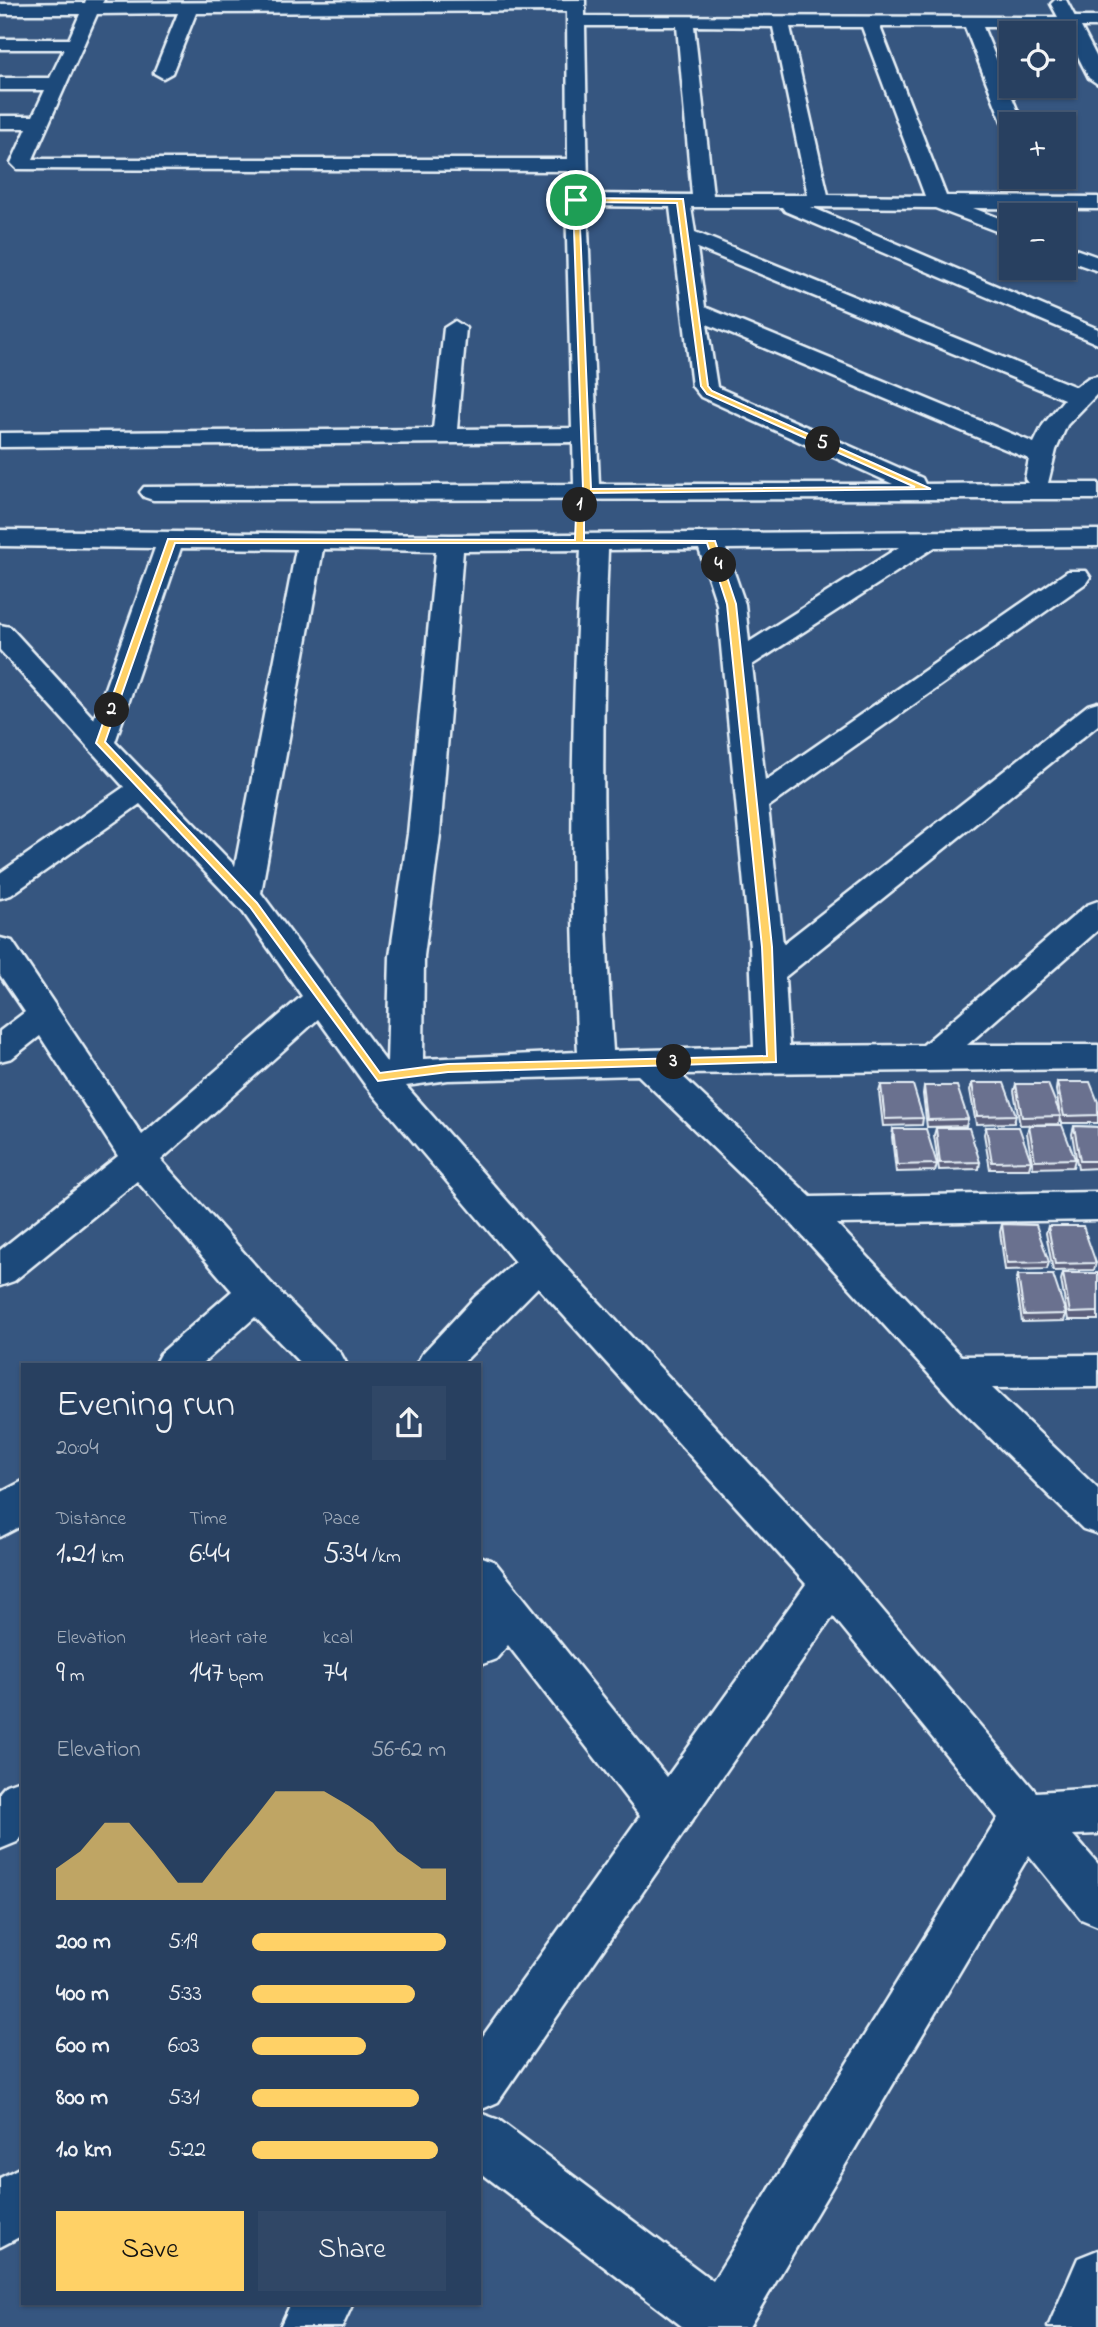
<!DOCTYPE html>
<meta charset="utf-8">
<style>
:root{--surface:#284060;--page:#304766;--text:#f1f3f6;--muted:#a5afbd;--line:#445975;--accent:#ffd166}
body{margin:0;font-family:"Indie Flower",sans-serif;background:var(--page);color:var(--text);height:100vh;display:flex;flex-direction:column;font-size:26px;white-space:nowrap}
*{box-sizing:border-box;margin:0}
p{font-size:23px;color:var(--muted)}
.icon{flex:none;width:38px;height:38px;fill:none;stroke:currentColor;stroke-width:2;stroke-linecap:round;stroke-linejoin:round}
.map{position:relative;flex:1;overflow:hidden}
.drawer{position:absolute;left:21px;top:1363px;width:460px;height:942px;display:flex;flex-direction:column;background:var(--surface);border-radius:0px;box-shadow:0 2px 5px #0004,0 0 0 2px var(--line)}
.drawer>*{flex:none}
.fabs{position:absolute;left:999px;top:21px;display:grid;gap:14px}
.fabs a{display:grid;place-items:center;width:77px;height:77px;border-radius:0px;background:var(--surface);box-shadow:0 2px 5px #0004,0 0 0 2px var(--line);font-size:35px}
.pin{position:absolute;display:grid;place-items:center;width:60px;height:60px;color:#fff;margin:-30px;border:4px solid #fff;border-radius:50%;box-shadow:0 2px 7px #0007}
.km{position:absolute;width:35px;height:35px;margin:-18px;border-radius:50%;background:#222;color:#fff;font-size:19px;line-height:35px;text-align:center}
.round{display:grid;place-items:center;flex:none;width:74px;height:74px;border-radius:0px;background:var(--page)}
.headline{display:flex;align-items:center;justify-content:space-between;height:119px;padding:0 35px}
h1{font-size:38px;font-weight:600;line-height:52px}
.figures{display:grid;grid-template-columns:repeat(3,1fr);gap:10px;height:119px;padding:7px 35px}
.figures div{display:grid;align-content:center}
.figures b{font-size:30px;font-weight:600}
.figures small{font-size:19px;font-weight:400}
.figures p{font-size:19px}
.chart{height:196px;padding:14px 35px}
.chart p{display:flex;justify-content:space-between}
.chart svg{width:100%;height:126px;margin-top:7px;fill:var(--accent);opacity:.7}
.action{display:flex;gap:14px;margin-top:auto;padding:14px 35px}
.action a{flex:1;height:80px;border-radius:0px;background:var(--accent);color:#111;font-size:28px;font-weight:600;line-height:80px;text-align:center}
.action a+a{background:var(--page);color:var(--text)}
ul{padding:0 35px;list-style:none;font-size:23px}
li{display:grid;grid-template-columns:112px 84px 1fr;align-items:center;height:52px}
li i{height:18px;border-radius:9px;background:var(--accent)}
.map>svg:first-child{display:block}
</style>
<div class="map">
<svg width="1098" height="2327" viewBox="0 0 1098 2327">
<rect width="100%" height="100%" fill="#365680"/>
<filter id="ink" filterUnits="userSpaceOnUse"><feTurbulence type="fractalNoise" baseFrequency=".0143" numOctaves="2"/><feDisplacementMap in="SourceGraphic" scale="14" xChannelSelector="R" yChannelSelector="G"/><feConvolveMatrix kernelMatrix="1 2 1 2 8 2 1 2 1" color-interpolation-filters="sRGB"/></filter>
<g filter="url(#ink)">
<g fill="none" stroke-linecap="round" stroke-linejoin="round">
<g stroke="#e8f1f8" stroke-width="5">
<g id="minor">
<path d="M 86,0 L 104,0 L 102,3 L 585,0 L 585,16 L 1058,17 L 1051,4 L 1055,0 L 1066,0 L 1075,17 L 1098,17 L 1098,27 L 1081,27 L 1098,60 L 1098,84 L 1089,78 L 1063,27 L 983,27 L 1023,124 L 1012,124 L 1012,129 L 1003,124 L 965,27 L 880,27 L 946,196 L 1098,197 L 1098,209 L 973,208 L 1012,223 L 1012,237 L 935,208 L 811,207 L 1098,329 L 1098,344 L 785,211 L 782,207 L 691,207 L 695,232 L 1076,387 L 1088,378 L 1098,376 L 1098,393 L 1067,425 L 1056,450 L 1048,483 L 1098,483 L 1098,499 L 153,500 L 144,497 L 140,492 L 144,487 L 574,484 L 573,442 L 0,447 L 0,433 L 433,429 L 444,328 L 455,321 L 466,328 L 457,429 L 572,428 L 566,200 L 577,194 L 568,188 L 568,171 L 17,169 L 11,163 L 27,128 L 0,128 L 0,116 L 33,116 L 45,90 L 0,90 L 0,78 L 50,78 L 64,49 L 0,49 L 0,39 L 69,39 L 80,14 L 0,14 L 0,4 L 85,3 ZM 567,11 L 568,159 L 33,159 L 97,14 L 178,13 L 154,73 L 163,78 L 172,73 L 196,13 ZM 585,26 L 677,26 L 692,195 L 579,194 L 588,188 ZM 694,26 L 773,27 L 808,195 L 713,195 ZM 790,27 L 862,27 L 925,196 L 828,195 ZM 587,206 L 670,207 L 692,386 L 701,397 L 893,484 L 599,484 ZM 697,248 L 1064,399 L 1043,425 L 1034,443 L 705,307 ZM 707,324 L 1029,459 L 1025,479 L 1028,483 L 925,484 L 922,478 L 717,387 Z"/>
<polygon points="1064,245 1098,257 1098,271 1064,259"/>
<path d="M 0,530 L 450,535 L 1098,530 L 1098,546 L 935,547 L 752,665 L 765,781 L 1068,571 L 1086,571 L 1090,577 L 1086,583 L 768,807 L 783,944 L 1088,705 L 1098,702 L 1098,725 L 785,977 L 789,1046 L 923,1045 L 1087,905 L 1098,901 L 1098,930 L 967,1045 L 1098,1045 L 1098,1069 L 680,1074 L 811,1197 L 1098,1192 L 1098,1220 L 837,1224 L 961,1356 L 1098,1355 L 1098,1387 L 992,1388 L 1098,1489 L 1098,1534 L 1083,1529 L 958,1406 L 789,1221 L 638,1075 L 448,1080 L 406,1086 L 553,1253 L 847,1568 L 1036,1792 L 1098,1788 L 1098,1834 L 1073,1835 L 1098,1864 L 1098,1926 L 1081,1919 L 1029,1855 L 749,2327 L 683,2327 L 480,2172 L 480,2113 L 499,2120 L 713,2281 L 998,1818 L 833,1616 L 498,2102 L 480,2110 L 480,2040 L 640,1816 L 508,1645 L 496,1659 L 480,1665 L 480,1556 L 495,1562 L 667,1777 L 806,1584 L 538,1287 L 461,1365 L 416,1365 L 422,1354 L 475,1297 L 515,1262 L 366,1086 L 318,1019 L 161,1160 L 270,1282 L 341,1354 L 347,1365 L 302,1365 L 255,1317 L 201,1365 L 154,1365 L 160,1354 L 232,1291 L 137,1181 L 14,1281 L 0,1286 L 0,1250 L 118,1156 L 40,1036 L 12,1058 L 0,1061 L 0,1031 L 25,1012 L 0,975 L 0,938 L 12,941 L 142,1135 L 302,996 L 243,912 L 140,804 L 11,895 L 0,898 L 0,873 L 124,787 L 0,650 L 0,625 L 10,627 L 94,719 L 155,548 L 0,546 ZM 899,547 L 749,642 L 745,604 L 726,549 ZM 181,548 L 296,549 L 235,866 L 115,742 ZM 323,549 L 436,551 L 408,834 L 390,956 L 387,1063 L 261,893 ZM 699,549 L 717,604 L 750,947 L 754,1047 L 613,1051 C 601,884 601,717 608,550 ZM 581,550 C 571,718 569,884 578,1052 L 423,1059 L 424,956 L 440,834 L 463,551 Z"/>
<polygon points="23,1481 23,1525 0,1537 0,1493"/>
<polygon points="23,1779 23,1836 17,1842 0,1849 0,1792 6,1785"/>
<polygon points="23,2166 23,2235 0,2247 0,2178"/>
<polygon points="1098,2250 1098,2327 1048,2327 1078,2258"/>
<polygon points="291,2303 353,2303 342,2327 280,2327"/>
</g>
</g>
<use href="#minor" fill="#1f4a7a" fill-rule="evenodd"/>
</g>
<g fill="#5b617b" stroke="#e8f1f8" stroke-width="2">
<polygon points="1057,1082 1098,1102 1098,1123 1062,1123 1060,1117 1059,1124 1020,1125 1014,1091 1016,1084 1060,1115 1056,1090"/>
<polygon points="972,1083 1016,1115 1014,1123 976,1124 970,1090"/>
<polygon points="881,1085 923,1118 922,1125 883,1126 879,1092"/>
<polygon points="924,1086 968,1119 966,1126 927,1127 923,1094"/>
<polygon points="1029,1125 1075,1159 1073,1167 1033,1168 1027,1133"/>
<polygon points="1074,1126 1098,1127 1098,1168 1078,1169 1072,1134"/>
<polygon points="986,1127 1031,1161 1029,1169 990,1169 984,1134"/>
<polygon points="936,1128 980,1162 979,1169 939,1170 934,1135"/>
<polygon points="893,1129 937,1164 935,1171 896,1172 892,1137"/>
<polygon points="1002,1224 1049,1262 1047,1269 1005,1270 1000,1232"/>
<polygon points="1048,1226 1096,1263 1094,1270 1053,1271 1046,1233"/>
<polygon points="1063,1273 1098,1273 1098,1320 1068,1320 1061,1280"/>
<polygon points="1018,1275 1066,1314 1064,1321 1022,1322 1016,1282"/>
</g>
<g fill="#6a718f" stroke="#e8f1f8" stroke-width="2">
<polygon points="1057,1082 1090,1082 1098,1102 1098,1115 1064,1116"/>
<polygon points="972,1083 1004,1083 1016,1115 977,1116"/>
<polygon points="1016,1084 1048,1084 1061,1116 1022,1117"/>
<polygon points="881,1085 913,1085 923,1118 885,1119"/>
<polygon points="924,1086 957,1086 968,1119 928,1120"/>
<polygon points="1029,1125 1062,1125 1075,1159 1035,1160"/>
<polygon points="1074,1126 1098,1127 1098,1161 1080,1161"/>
<polygon points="986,1127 1019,1127 1031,1161 992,1162"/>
<polygon points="936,1128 969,1128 980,1162 940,1163"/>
<polygon points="893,1129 926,1129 937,1164 897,1165"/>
<polygon points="1002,1224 1036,1225 1049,1262 1007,1263"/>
<polygon points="1048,1226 1083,1226 1096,1263 1055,1264"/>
<polygon points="1063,1273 1098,1273 1098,1312 1070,1313"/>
<polygon points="1018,1275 1053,1275 1066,1314 1024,1315"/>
</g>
</g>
<path fill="#ffd166" stroke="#fff" stroke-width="2" fill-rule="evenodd" d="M 576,198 L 683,199 L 708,386 L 712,391 L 931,489 L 584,493 L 584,540 L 715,541 L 736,604 L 772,947 L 776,1062 L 448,1072 L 378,1081 L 250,907 L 96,743 L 168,539 L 575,540 L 577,491 L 583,489 L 573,200 ZM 579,202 L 677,203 L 701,386 L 707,394 L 915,487 L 591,489 ZM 175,543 L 707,543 L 727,604 L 762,947 L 767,1056 L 448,1064 L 380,1073 L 257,903 L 105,742 Z"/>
</svg>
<div class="fabs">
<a><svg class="icon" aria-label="locate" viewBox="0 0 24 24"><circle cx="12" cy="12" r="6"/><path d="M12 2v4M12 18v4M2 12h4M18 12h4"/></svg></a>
<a>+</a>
<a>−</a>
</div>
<div class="pin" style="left:576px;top:200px;background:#1e9e55"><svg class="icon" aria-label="arrive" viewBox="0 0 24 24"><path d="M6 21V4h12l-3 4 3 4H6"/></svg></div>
<b class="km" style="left:580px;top:505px">1</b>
<b class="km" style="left:112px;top:710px">2</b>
<b class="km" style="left:674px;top:1062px">3</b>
<b class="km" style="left:719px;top:565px">4</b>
<b class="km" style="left:823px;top:444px">5</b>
<section class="drawer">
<div class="headline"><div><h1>Evening run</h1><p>20:04</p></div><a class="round"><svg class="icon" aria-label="share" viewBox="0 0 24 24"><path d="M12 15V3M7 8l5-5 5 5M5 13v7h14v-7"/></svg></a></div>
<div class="figures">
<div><p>Distance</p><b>1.21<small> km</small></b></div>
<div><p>Time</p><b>6:44</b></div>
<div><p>Pace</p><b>5:34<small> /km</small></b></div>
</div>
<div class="figures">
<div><p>Elevation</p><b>9<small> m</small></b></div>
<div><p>Heart rate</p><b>147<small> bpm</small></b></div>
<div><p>kcal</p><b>74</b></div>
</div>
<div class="chart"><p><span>Elevation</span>56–62 m</p>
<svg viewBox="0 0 160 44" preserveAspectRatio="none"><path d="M0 44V33L10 27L20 17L30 17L40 27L50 38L60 38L70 27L80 17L90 6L100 6L110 6L120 11L130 17L140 27L150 33L160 33V44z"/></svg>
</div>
<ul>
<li><b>200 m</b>5:19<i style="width:100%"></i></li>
<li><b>400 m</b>5:33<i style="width:84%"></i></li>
<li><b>600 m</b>6:03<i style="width:59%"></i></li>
<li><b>800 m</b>5:31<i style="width:86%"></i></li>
<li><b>1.0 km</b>5:22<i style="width:96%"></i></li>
</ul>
<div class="action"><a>Save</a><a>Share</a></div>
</section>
</div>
